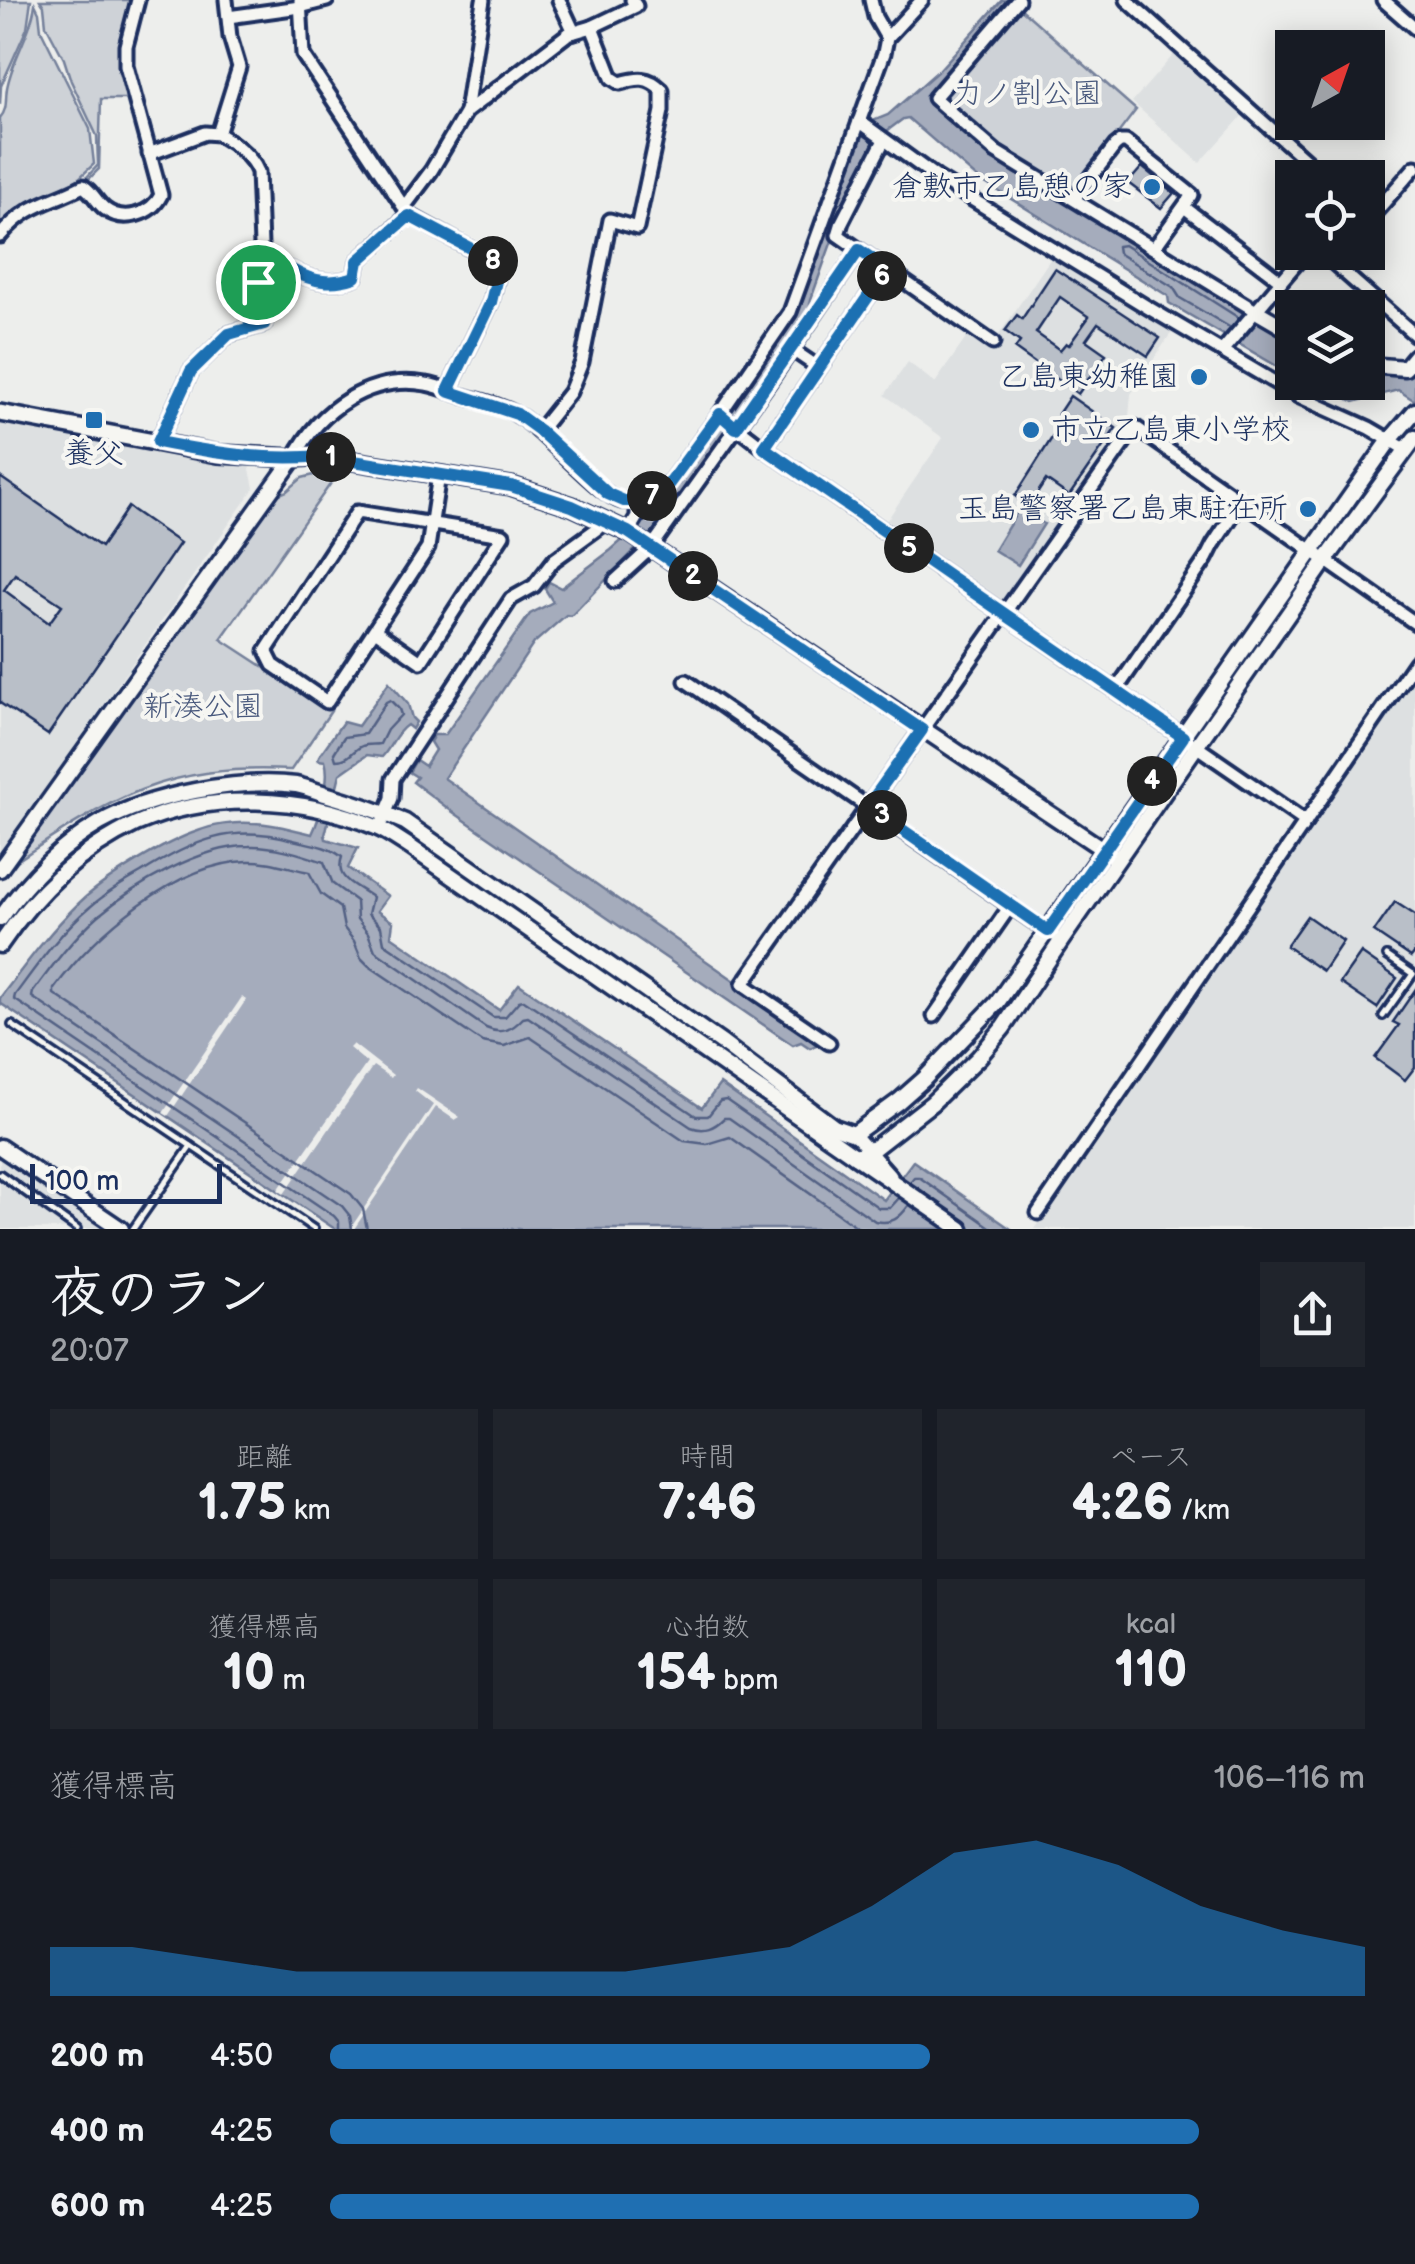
<!DOCTYPE html>
<html lang="ja">
<meta charset="utf-8">
<style>
:root{--surface:#171b24;--page:#20242c;--text:#f1f3f6;--muted:#9ea1a6;--accent:#1f6fb2}
body{margin:0;font-family:"Balsamiq Sans","Klee One",sans-serif;background:var(--page);color:var(--text);height:100vh;display:flex;flex-direction:column;font-size:38px;white-space:nowrap}
*{box-sizing:border-box;margin:0}
p{font-size:32px;color:var(--muted)}
.icon{flex:none;width:55px;height:55px;fill:none;stroke:currentColor;stroke-width:2;stroke-linecap:round;stroke-linejoin:round}
.map{position:relative;height:1229px;overflow:hidden}
.side{display:flex;flex-direction:column;background:var(--surface);flex:1}
.side>*{flex:none}
.needle{width:65px;rotate:40deg}
.tools{position:absolute;left:1275px;top:30px;display:grid;gap:20px}
.tools a{display:grid;place-items:center;width:110px;height:110px;border-radius:0px;background:var(--surface);box-shadow:0 5px 25px #0003;font-size:50px}
.scale{position:absolute;left:30px;bottom:25px;width:192px;box-sizing:border-box;padding-left:10px;border:5px solid #1b2f5e;border-top:0;font-size:28px;line-height:35px;white-space:nowrap;color:#1b2f5e;-webkit-text-stroke:8px #f6f6f2;paint-order:stroke}
.pin{position:absolute;display:grid;place-items:center;width:85px;height:85px;color:#fff;margin:-42px;border:5px solid #fff;border-radius:50%;box-shadow:0 2px 10px #0007}
.km{position:absolute;width:50px;height:50px;margin:-25px;border-radius:50%;background:#222;color:#fff;font-size:28px;line-height:50px;text-align:center}
.round{display:grid;place-items:center;flex:none;width:105px;height:105px;border-radius:0px;background:var(--page)}
.summary{display:flex;align-items:center;justify-content:space-between;height:170px;padding:0 50px}
h1{font-size:55px;font-weight:600;line-height:75px}
.stats{display:grid;grid-template-columns:repeat(3,1fr);gap:15px;height:170px;padding:10px 50px}
.stats div{display:grid;align-content:center;border-radius:0px;background:var(--page);text-align:center}
.stats b{font-size:50px;font-weight:600}
.stats small{font-size:28px;font-weight:400}
.stats p{font-size:28px}
.chart{height:280px;padding:20px 50px}
.chart p{display:flex;justify-content:space-between}
.chart svg{width:100%;height:180px;margin-top:10px;fill:var(--accent);opacity:.7}
ul{padding:0 50px;list-style:none;font-size:32px}
li{display:grid;grid-template-columns:160px 120px 1fr;align-items:center;height:75px}
li i{height:25px;border-radius:12px;background:var(--accent)}
.map>svg:first-child{display:block}
</style>
<div class="map">
<svg width="1415" height="1229" viewBox="0 0 1415 1229">
<rect width="100%" height="100%" fill="#edeeec"/>
<filter id="ink" filterUnits="userSpaceOnUse"><feTurbulence type="fractalNoise" baseFrequency=".01" numOctaves="2"/><feDisplacementMap in="SourceGraphic" scale="20" xChannelSelector="R" yChannelSelector="G"/><feConvolveMatrix kernelMatrix="1 2 1 2 8 2 1 2 1" color-interpolation-filters="sRGB"/></filter>
<g filter="url(#ink)">
<g fill="#dde0e1">
<polygon points="1176,52 1245,113 1200,163 1132,102"/>
<polygon points="1053,255 1173,330 1131,394 1129,417 1126,422 1129,426 1004,607 885,523 943,438 885,395 908,362 935,383 971,331 992,345"/>
<polygon points="0,419 249,465 254,488 0,854"/>
<polygon points="1415,676 1415,1229 1034,1229"/>
<polygon points="0,1137 137,1229 0,1229"/>
</g>
<g fill="#ced2d7" stroke="#74809a" stroke-width="2.5">
<polygon points="0,0 31,0 27,28 1,86 0,104"/>
<path d="M 40,0 L 133,0 C 121,37 118,61 126,99 L 101,99 L 99,169 L 89,179 L 87,177 L 98,165 L 97,136 L 71,81 L 64,59 L 46,25 L 44,6 Z"/>
<path d="M 35,4 L 39,12 L 41,30 L 90,129 L 94,164 L 74,183 L 43,196 L 18,210 L 0,228 L 0,118 C 8,109 5,100 7,88 C 12,59 31,34 35,4 Z"/>
<polygon points="1019,7 1136,110 1075,190 1069,191 999,149 946,103 945,94"/>
<path d="M 318,474 L 336,476 L 221,639 L 331,711 L 291,770 C 168,763 109,798 11,865 L 273,497 L 287,491 L 302,478 Z"/>
</g>
<g fill="#a5acbc" stroke="#6e7a96" stroke-width="2.5">
<polygon points="1002,0 1011,0 928,99 994,156 1292,336 1292,375 1169,303 1168,296 977,178 908,118 903,119 876,139 878,145 834,235 811,299 808,313 786,349 677,506 571,616 566,615 534,643 444,778 814,1036 818,1044 810,1048 801,1042 793,1045 450,810 413,782 417,777 409,772 416,760 425,766 435,750 430,742 434,735 445,735 530,614 553,602 545,589 549,582 561,588 611,550 650,516 683,476 798,308 855,142 867,132 873,121 888,115 939,70"/>
<polygon points="1368,369 1410,372 1415,376 1415,401 1398,390 1354,402 1317,383 1368,382"/>
<polygon points="1019,509 1044,524 1018,565 994,550"/>
<path d="M 389,682 L 408,704 L 412,718 L 416,722 L 412,729 L 407,725 C 395,733 392,746 382,757 L 367,755 L 340,774 L 325,835 L 326,839 L 358,848 L 348,868 L 388,896 L 377,911 L 393,922 L 391,936 L 499,1010 L 519,984 L 702,1108 L 720,1084 L 884,1200 L 913,1161 L 1011,1229 L 335,1229 L 0,1003 L 0,998 C 25,965 49,932 79,903 C 104,879 165,842 198,831 C 212,825 235,822 251,823 C 271,823 292,829 312,834 C 320,818 331,778 325,761 L 318,760 L 319,756 L 343,722 L 358,726 Z"/>
</g>
<g fill="#edeeec">
<polygon points="242,997 246,1000 168,1116 163,1113"/>
<polygon points="353,1044 393,1075 391,1078 373,1066 284,1194 278,1190 367,1063 349,1048"/>
<polygon points="417,1088 460,1117 455,1120 436,1107 354,1229 350,1229 433,1105 415,1091"/>
</g>
<g fill="none" stroke-linecap="round" stroke-linejoin="round">
<g stroke="#526184" stroke-width="2.5">
<polyline points="1231,328 1180,298 1173,287 1118,253 1117,246 1124,245 1239,318"/>
<path d="M 390,700 L 399,709 L 401,715 L 387,730 L 380,744 C 375,745 371,744 366,745 C 353,747 352,760 336,760 L 334,753 L 344,737 L 365,734 L 386,702 Z"/>
<polyline points="910,1182 914,1177 919,1177 993,1229"/>
<path d="M 339,1229 L 339,1222 L 334,1216 L 14,999 L 15,995 C 38,964 60,932 90,907 C 105,894 123,883 141,873 C 192,841 232,823 293,840 C 309,844 329,846 342,857 C 334,880 356,885 372,897 L 368,914 L 381,927 L 384,943 L 493,1017 L 505,1017 L 519,1001 L 524,1000 L 696,1116 L 708,1116 L 720,1101 L 726,1100 L 879,1208 L 890,1208 L 899,1198"/>
<path d="M 352,1229 L 350,1216 L 342,1206 L 32,997 L 33,992 C 52,966 73,938 98,916 C 135,885 200,846 249,846 C 273,845 301,854 324,862 L 333,884 L 356,901 L 357,919 L 368,933 L 375,951 L 486,1028 C 501,1035 512,1030 523,1018 L 528,1017 L 691,1127 C 705,1132 714,1128 724,1118 L 729,1118 L 875,1221 C 891,1225 900,1218 909,1205"/>
<path d="M 367,1229 L 363,1209 L 351,1194 L 54,994 L 54,989 C 95,933 176,863 248,861 C 269,860 289,868 309,872 L 321,894 L 340,908 L 344,928 L 354,941 L 361,958 L 369,966 L 482,1042 L 504,1046 L 530,1037 L 684,1141 L 707,1144 L 730,1137 L 860,1229"/>
</g>
</g>
<g fill="#b9bfc8" stroke="#1b2f5e" stroke-width="2.5" fill-rule="evenodd">
<polygon points="1142,167 1174,193 1161,208 1128,183"/>
<path d="M 1055,269 L 1160,338 L 1148,356 L 1098,323 L 1086,340 L 1106,354 L 1078,394 L 1015,349 L 1020,342 L 1005,331 L 1017,315 L 1022,319 ZM 1060,297 L 1089,317 L 1069,345 L 1066,343 L 1060,350 L 1036,333 Z"/>
<polygon points="1070,396 1116,428 1069,496 1046,480 1029,506 1015,496 1064,419 1058,414"/>
<path d="M 0,477 L 101,547 L 128,507 L 180,543 L 48,735 L 0,703 ZM 15,574 L 62,605 L 49,623 L 4,590 Z"/>
<polygon points="1395,902 1415,915 1415,952 1411,957 1374,932"/>
<polygon points="1307,916 1343,941 1323,971 1286,946"/>
<polygon points="1361,953 1397,978 1377,1008 1340,983"/>
<polygon points="1415,990 1415,1067 1405,1080 1375,1058 1399,1025 1393,1022"/>
</g>
<g fill="none" stroke-linecap="round" stroke-linejoin="round">
<g stroke="#1b2f5e" stroke-width="12">
<g id="service">
<polyline points="1387,956 1413,974"/>
<polyline points="1383,1016 1413,974"/>
<polyline points="12,1025 314,1229"/>
<polyline points="0,1174 77,1229"/>
<polyline points="133,1229 191,1146"/>
</g>
</g>
<g stroke="#1b2f5e" stroke-width="19">
<g id="minor">
<polyline points="300,0 303,55 409,215 500,265 491,302 448,391"/>
<polyline points="559,0 574,32"/>
<polyline points="871,0 875,17 887,38"/>
<polyline points="1018,0 934,98 996,152 1256,311"/>
<polyline points="1127,0 1326,178"/>
<polyline points="1383,0 1415,28"/>
<polyline points="228,17 300,7 327,0"/>
<polyline points="592,27 636,6 632,0"/>
<path d="M 466,112 L 568,34 L 592,27 L 612,78 L 620,83 C 638,78 648,76 662,90 L 662,111 L 637,228 L 610,220 L 582,362 L 570,392 L 539,431"/>
<polyline points="859,121 936,177 1147,307 1298,396 1369,428 1405,449"/>
<polyline points="884,140 842,222 838,235 993,343"/>
<polyline points="149,154 205,133 218,134"/>
<polyline points="1074,199 1115,146 1120,142 1126,142 1192,195 1154,248"/>
<polyline points="404,207 431,171 466,112 483,0"/>
<polyline points="1184,207 1281,281"/>
<polyline points="1368,213 1372,216 1415,167"/>
<path d="M 0,236 C 28,203 48,204 83,186 C 93,192 96,202 105,209 C 123,223 151,215 161,195 L 126,66 L 126,46 L 138,0"/>
<polyline points="1321,252 1415,335"/>
<path d="M 258,282 L 292,270 C 313,282 332,285 355,277 L 358,261 L 409,215"/>
<polyline points="791,349 819,368"/>
<polyline points="1222,351 1306,252"/>
<polyline points="720,414 764,448 1306,822"/>
<path d="M 158,442 L 191,371 L 229,334 L 264,324 L 256,267 L 261,245 L 258,172 C 252,156 234,143 218,134 L 239,67 L 230,37 L 226,0"/>
<polyline points="764,448 887,269"/>
<path d="M 294,458 C 319,410 370,374 426,384 C 439,386 451,392 463,396 C 482,401 504,406 521,417 C 547,434 598,495 622,501 C 625,501 634,501 637,501 L 637,517 L 628,532"/>
<polyline points="637,501 654,495 668,485 720,414 790,312 884,53 887,38 922,0"/>
<polyline points="615,581 651,548 772,378 859,250"/>
<polyline points="375,630 421,662 503,535 357,512 266,651 273,665 327,702 428,548 439,475"/>
<polyline points="686,681 1053,935"/>
<polyline points="1116,690 1206,559 1213,545 1242,501"/>
<polyline points="383,820 392,798 393,779 511,599 534,586 554,560 605,523"/>
<polyline points="934,1016 1011,905"/>
<polyline points="829,1043 743,984 1135,427 1415,623"/>
<polyline points="854,1134 891,1176"/>
<polyline points="1038,1213 1415,662"/>
</g>
</g>
<g stroke="#1b2f5e" stroke-width="21">
<g id="tertiary">
<polyline points="1256,311 1292,332"/>
<polyline points="1368,365 1405,368 1415,356"/>
<polyline points="628,532 1110,854"/>
<polyline points="0,869 294,458"/>
<path d="M 0,919 C 26,882 60,846 100,823 C 150,795 239,778 296,785 C 306,787 316,791 325,794 C 353,802 379,811 405,822 L 723,1044 L 834,1127 L 854,1134 L 899,1101 L 924,1079 L 997,1003 L 1312,551 L 1390,440 L 1415,411"/>
<path d="M 0,945 C 34,895 80,850 136,824 C 210,791 303,796 376,827 C 388,832 399,840 410,847 L 855,1156 L 869,1152 L 932,1103 L 979,1057 L 1003,1028 L 1061,941 L 1325,561 L 1415,438"/>
<polyline points="0,1147 121,1229"/>
<polyline points="855,1156 961,1229"/>
</g>
</g>
<g stroke="#1b2f5e" stroke-width="22">
<polyline id="secondary" points="0,413 218,454 294,458 322,456 511,486 572,506 628,532"/>
</g>
<use href="#service" stroke="#f6f6f2" stroke-width="5"/>
<use href="#minor" stroke="#f6f6f2" stroke-width="11"/>
<use href="#tertiary" stroke="#f6f6f2" stroke-width="14"/>
<use href="#secondary" stroke="#f6f6f2" stroke-width="15"/>
</g>
</g>
<g fill="none" stroke-linecap="round" stroke-linejoin="round" filter="url(#ink)">
<g stroke="#fff" stroke-width="20">
<path id="route" d="M 409,216 L 500,264 L 491,302 L 448,391 L 517,414 L 539,430 L 608,494 L 624,501 L 637,501 L 654,495 L 668,485 L 720,414 L 736,428 L 859,250 L 887,269 L 764,448 L 1183,737 L 1048,931 L 868,806 L 922,730 L 628,532 L 572,506 L 511,486 L 322,456 C 266,461 213,453 158,442 L 191,371 L 229,334 L 264,324 L 258,282 L 292,270 C 313,282 332,285 355,277 L 358,261 Z"/>
</g>
<use href="#route" stroke="#1f6fb2" stroke-width="12"/>
</g>
<g fill="#1f6fb2" stroke="#f6f6f2" stroke-width="4">
<circle cx="1152" cy="187" r="10"/>
<circle cx="1199" cy="377" r="10"/>
<rect x="84" y="410" width="20" height="20" rx="5"/>
<circle cx="1031" cy="430" r="10"/>
<circle cx="1308" cy="509" r="10"/>
</g>
<g text-anchor="middle" dominant-baseline="central" stroke-width="8" stroke-linejoin="round" paint-order="stroke">
<g font-size="30" fill="#48587c" stroke="#f6f6f2">
<text x="1027" y="94">力ノ割公園</text>
<text x="203" y="707">新湊公園</text>
</g>
<g font-size="30" fill="#1b2f5e" stroke="#f6f6f2" text-anchor="end">
<text x="1132" y="187">倉敷市乙島憩の家</text>
<text x="1179" y="377">乙島東幼稚園</text>
<text x="1051" y="430" text-anchor="start">市立乙島東小学校</text>
<text x="94" y="454" text-anchor="middle">養父</text>
<text x="1288" y="509">玉島警察署乙島東駐在所</text>
</g>
</g>
</svg>
<div class="tools">
<a><svg class="needle" viewBox="-14 -14 28 28"><path d="M0-13l5 13h-10z" fill="#e53935"/><path d="M0 13l5-13h-10z" fill="#9ea1a6"/></svg></a>
<a><svg class="icon" aria-label="locate" viewBox="0 0 24 24"><circle cx="12" cy="12" r="6"/><path d="M12 2v4M12 18v4M2 12h4M18 12h4"/></svg></a>
<a><svg class="icon" aria-label="layers" viewBox="0 0 24 24"><path d="M12 4l9 5-9 5-9-5zM3 14l9 5 9-5"/></svg></a>
</div>
<div class="scale">100 m</div>
<div class="pin" style="left:258px;top:282px;background:#1e9e55"><svg class="icon" aria-label="arrive" viewBox="0 0 24 24"><path d="M6 21V4h12l-3 4 3 4H6"/></svg></div>
<b class="km" style="left:331px;top:457px">1</b>
<b class="km" style="left:693px;top:576px">2</b>
<b class="km" style="left:882px;top:815px">3</b>
<b class="km" style="left:1152px;top:781px">4</b>
<b class="km" style="left:909px;top:548px">5</b>
<b class="km" style="left:882px;top:276px">6</b>
<b class="km" style="left:652px;top:496px">7</b>
<b class="km" style="left:493px;top:261px">8</b>
</div>
<section class="side">
<div class="summary"><div><h1>夜のラン</h1><p>20:07</p></div><a class="round"><svg class="icon" aria-label="share" viewBox="0 0 24 24"><path d="M12 15V3M7 8l5-5 5 5M5 13v7h14v-7"/></svg></a></div>
<div class="stats">
<div><p>距離</p><b>1.75<small> km</small></b></div>
<div><p>時間</p><b>7:46</b></div>
<div><p>ペース</p><b>4:26<small> /km</small></b></div>
</div>
<div class="stats">
<div><p>獲得標高</p><b>10<small> m</small></b></div>
<div><p>心拍数</p><b>154<small> bpm</small></b></div>
<div><p>kcal</p><b>110</b></div>
</div>
<div class="chart"><p><span>獲得標高</span>106–116 m</p>
<svg viewBox="0 0 160 44" preserveAspectRatio="none"><path d="M0 44V32L10 32L20 35L30 38L40 38L50 38L60 38L70 38L80 35L90 32L100 22L110 9L120 6L130 12L140 22L150 28L160 32V44z"/></svg>
</div>
<ul>
<li><b>200 m</b>4:50<i style="width:58%"></i></li>
<li><b>400 m</b>4:25<i style="width:84%"></i></li>
<li><b>600 m</b>4:25<i style="width:84%"></i></li>
</ul>
</section>
